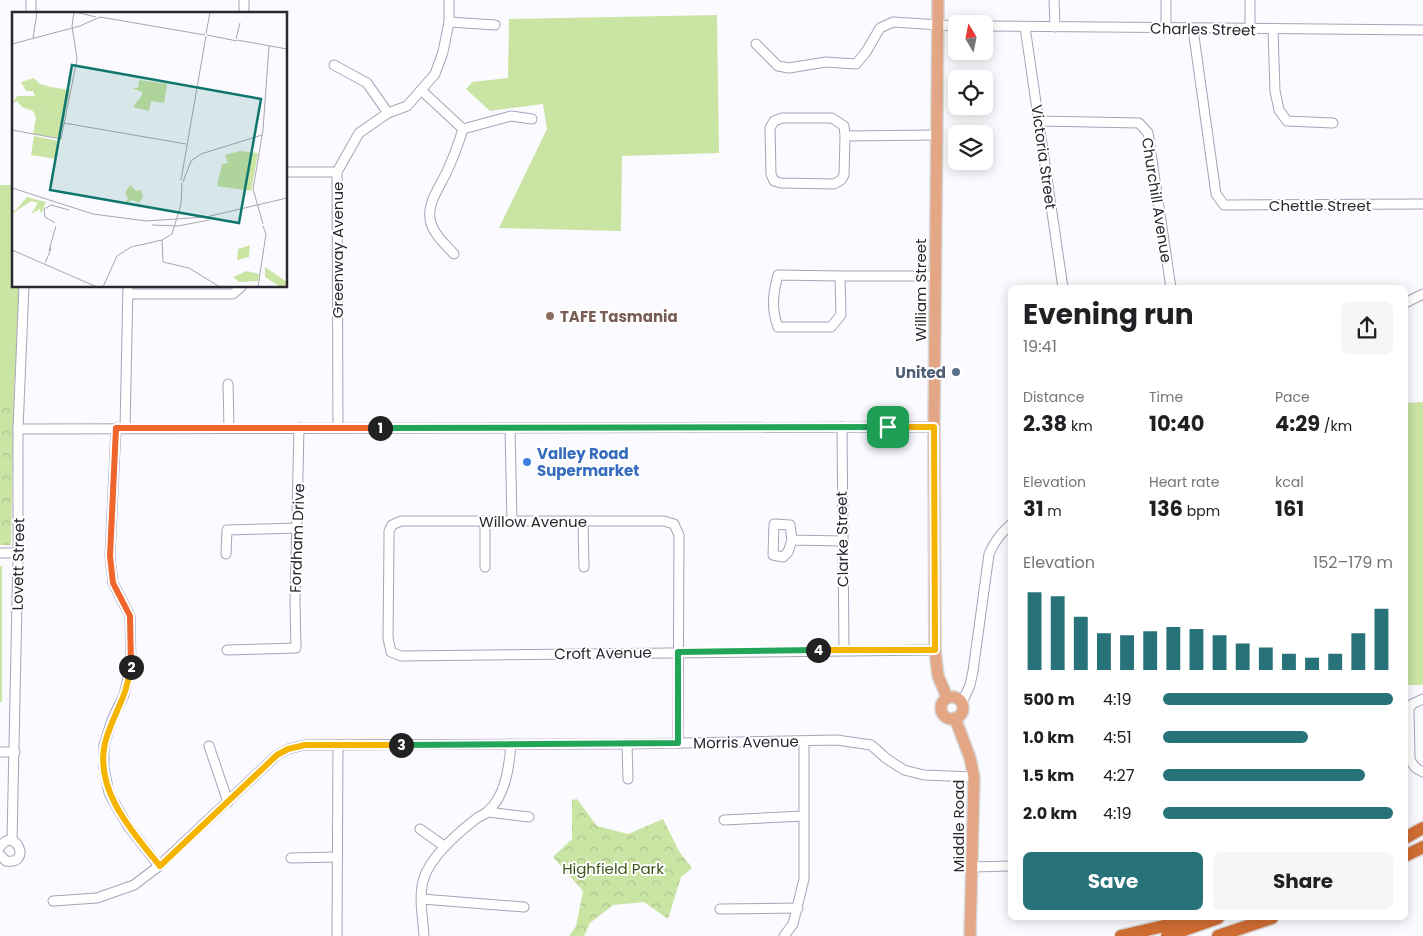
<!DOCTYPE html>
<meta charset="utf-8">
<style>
:root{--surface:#fff;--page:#f6f6f6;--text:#202124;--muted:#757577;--accent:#28727a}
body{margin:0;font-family:Poppins,sans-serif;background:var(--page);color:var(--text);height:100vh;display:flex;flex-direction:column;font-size:19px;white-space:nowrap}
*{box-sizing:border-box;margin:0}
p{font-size:16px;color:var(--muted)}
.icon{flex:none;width:28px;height:28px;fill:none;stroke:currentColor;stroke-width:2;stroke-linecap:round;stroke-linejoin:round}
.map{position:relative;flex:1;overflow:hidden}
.side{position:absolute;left:1008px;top:285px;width:400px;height:635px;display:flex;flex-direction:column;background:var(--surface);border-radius:8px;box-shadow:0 2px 12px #0003}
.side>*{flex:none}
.needle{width:32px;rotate:350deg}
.fabs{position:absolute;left:948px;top:15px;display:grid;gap:10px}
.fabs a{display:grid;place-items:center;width:45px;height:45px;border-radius:8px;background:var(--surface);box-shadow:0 2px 12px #0003;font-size:25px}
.pin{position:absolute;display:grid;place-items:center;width:42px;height:42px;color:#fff;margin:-21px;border-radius:10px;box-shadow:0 2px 8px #0006}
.km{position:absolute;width:25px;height:25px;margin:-12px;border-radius:50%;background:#222;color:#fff;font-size:14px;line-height:25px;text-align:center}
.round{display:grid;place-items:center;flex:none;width:52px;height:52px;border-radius:8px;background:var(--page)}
.summary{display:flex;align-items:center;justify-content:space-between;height:85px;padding:0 15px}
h1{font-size:28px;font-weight:700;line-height:38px}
.stats{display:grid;grid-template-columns:repeat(3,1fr);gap:8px;height:85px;padding:5px 15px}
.stats div{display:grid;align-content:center}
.stats b{font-size:21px;font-weight:700}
.stats small{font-size:14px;font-weight:400}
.stats p{font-size:14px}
.chart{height:140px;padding:10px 15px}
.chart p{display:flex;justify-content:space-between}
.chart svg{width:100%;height:90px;margin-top:5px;stroke:var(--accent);stroke-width:6}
.primary-button{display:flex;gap:10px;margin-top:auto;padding:10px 15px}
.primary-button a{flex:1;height:58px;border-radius:8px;background:var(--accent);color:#fff;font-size:20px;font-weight:700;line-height:58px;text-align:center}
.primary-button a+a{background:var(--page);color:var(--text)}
ul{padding:0 15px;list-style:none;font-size:16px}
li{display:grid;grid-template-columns:80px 60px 1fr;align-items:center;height:38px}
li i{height:12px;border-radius:6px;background:var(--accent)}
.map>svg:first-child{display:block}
</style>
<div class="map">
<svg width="1423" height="936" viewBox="0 0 1423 936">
<defs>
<pattern id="forest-crowns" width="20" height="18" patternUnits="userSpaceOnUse" patternTransform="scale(1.25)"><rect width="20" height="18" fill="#cae4a4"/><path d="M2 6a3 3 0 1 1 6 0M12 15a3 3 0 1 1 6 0" fill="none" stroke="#aec48e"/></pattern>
</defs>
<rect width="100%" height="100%" fill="#fbfaff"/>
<g fill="#cae4a4">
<polygon points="717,15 719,153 622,156 621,231 499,228 547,129 543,104 490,111 466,89 472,82 508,78 509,19"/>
<polygon points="0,185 14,185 14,286 19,286 14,399 0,399"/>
<polygon points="1423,402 1423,685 1405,685 1405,403"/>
</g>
<g fill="url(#forest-crowns)">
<polygon points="0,399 14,399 11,545 0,545"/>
<rect x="0" y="566" width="2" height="136"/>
<polygon points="577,799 597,826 628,834 663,819 680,853 691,866 691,869 681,877 668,919 644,902 613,905 590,923 584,936 569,936 576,926 583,891 553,857 572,839 572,800"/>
</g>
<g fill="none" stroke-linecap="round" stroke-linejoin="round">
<g stroke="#a8a3b9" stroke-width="11">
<g id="minor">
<polyline points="1054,0 1055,27"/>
<polyline points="1166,0 1166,28"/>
<polyline points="31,14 31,0"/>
<polyline points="244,14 244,0"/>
<polyline points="449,22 495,25"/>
<polyline points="984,26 1423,30"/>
<polyline points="1025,27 1063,288"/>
<polyline points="1193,29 1216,194 1224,205 1423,204"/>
<polyline points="1250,29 1250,0"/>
<polyline points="1273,30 1275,91 1279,110 1287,121 1333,123"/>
<polyline points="756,44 778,66 789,68 826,62 856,64 866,52 880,28 893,22 956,26"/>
<polyline points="334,65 367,83 388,113"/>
<path d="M 421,90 L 463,129 C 459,142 454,156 448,169 C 441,186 425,204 431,223 C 434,235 446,245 454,254"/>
<polyline points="1040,121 1139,123 1148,133 1171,288"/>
<polyline points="463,129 511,116 532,119"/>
<polyline points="845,136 844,126 832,118 782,118 774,121 770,128 771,174 774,181 781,183 834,184 841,180 844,175 845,136 936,135"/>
<polyline points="286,172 337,172"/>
<path d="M 778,275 L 840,276 L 841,315 L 831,327 L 778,327 C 771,309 773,293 778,275 Z"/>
<polyline points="840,276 935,276"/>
<polyline points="128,294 233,294 242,286"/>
<polyline points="1405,303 1423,294"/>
<polyline points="228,384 229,428"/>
<polyline points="842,427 844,650"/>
<polyline points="116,428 110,556 113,583 130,616 131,665 124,695 112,720 104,745 104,768 109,793 118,809 128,826 159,866"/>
<polyline points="125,428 128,286"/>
<polyline points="338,428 337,172 359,133 388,113 407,106 435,74 443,52 449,22 449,0"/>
<polyline points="510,428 512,521"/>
<polyline points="18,429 934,427"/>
<polyline points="583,522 584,567"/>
<polyline points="792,540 790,525 774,524 773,555 783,557 788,552 792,540 842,541"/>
<polyline points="0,553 18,553"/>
<polyline points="226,554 227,530 298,528"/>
<polyline points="485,567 485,521"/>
<polyline points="227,650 296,648 295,603 299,428"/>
<path d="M 1423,699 L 1412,704 L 1409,709 L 1410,759 C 1413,766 1416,769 1423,772"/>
<path d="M 962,703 L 970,685 L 973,671 L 989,554 C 994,542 1000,534 1010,525"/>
<polyline points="678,743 679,535 674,524 664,521 401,521 392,525 389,531 389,541 388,638 391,652 401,656 935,650"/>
<polyline points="627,744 628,779"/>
<polyline points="209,746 228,802"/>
<polyline points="0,752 15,752"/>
<polyline points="488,812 529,817"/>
<polyline points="724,820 804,816"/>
<polyline points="420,829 444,846"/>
<polyline points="12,841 18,553 18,429 24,286"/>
<path d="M 0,847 C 15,825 33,865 6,861 L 0,855"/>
<polyline points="291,858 337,857"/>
<polyline points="973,867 1010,866"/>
<polyline points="422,899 524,907"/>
<polyline points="53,901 97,898 134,885 159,866 277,755 288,749 305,745 627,744 837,740 871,745 887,759 904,770 924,775 974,777"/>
<polyline points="720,909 798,908"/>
<polyline points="337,936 338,745"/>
<path d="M 424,936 C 423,918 418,896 424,878 C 431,856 459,832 477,818 C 480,816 484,815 487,812 C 506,796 509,767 511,744"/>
<polyline points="784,936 793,924 804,879 804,741"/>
</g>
</g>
<g stroke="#d8d8da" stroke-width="14">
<g id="major">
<polyline points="938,0 934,427 935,650 938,676 947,697"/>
<circle cx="952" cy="708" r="11"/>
<polyline points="955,718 970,758 974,777 970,936"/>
</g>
</g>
<g stroke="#d8d8da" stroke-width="15">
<g id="highway">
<polyline points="1405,838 1423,828"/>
<polyline points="1405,856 1423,847"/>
<polyline points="1121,936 1198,918"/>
<polyline points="1167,936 1218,918"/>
<polyline points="1218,936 1272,918"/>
</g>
</g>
<use href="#minor" stroke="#fff" stroke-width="9"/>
<use href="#major" stroke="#e3a785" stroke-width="11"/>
<use href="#highway" stroke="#d06d33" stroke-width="12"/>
</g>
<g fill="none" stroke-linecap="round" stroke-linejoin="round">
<g stroke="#fff" stroke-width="10">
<polyline id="split-1" points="380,428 888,427"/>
</g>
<g stroke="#fff" stroke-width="10">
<polyline id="split-2" points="131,667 130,616 113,583 110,556 116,428 380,428"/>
</g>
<g stroke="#fff" stroke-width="10">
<path id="split-3" d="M 131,667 C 129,677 127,687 123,697 C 117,712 109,727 105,743 C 94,790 133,833 160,866 L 277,755 L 288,749 L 305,745 L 401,745"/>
</g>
<g stroke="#fff" stroke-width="10">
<polyline id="split-4" points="401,745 678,743 678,652 818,650"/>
</g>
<g stroke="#fff" stroke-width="10">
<polyline id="split-5" points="818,650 935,650 934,427 888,427"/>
</g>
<use href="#split-1" stroke="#22a559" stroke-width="6"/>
<use href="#split-2" stroke="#f0652b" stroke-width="6"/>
<use href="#split-3" stroke="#f5b400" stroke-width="6"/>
<use href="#split-4" stroke="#22a559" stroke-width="6"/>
<use href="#split-5" stroke="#f5b400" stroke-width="6"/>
</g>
<circle fill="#8d6e63" stroke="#fff" stroke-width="2" cx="550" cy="316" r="5"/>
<circle fill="#5c6f8a" stroke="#fff" stroke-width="2" cx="956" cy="372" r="5"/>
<circle fill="#3f7fe0" stroke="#fff" stroke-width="2" cx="527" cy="462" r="5"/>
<g text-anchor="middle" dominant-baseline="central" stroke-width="4" stroke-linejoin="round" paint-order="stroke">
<g font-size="15" fill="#29272f" stroke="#fff">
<text transform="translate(1203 29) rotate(1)">Charles Street</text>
<text transform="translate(1044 157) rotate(82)">Victoria Street</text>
<text transform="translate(1157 200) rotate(81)">Churchill Avenue</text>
<text x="1320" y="205">Chettle Street</text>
<text transform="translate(337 250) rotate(-90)">Greenway Avenue</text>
<text transform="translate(920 290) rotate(-90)">William Street</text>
<text x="533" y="521">Willow Avenue</text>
<text transform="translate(297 538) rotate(-88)">Fordham Drive</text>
<text transform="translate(842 539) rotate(-91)">Clarke Street</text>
<text transform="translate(18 564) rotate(-89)">Lovett Street</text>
<text transform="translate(603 653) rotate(-1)">Croft Avenue</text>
<text transform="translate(746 742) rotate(-1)">Morris Avenue</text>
<text transform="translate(958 826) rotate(-90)">Middle Road</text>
</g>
<g font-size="15" font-weight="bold" fill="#785e54" stroke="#fff" text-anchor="start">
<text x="560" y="316">TAFE Tasmania</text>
</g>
<g font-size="15" font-weight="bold" fill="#4e5e75" stroke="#fff" text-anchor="end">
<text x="946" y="372">United</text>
</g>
<g font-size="15" font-weight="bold" fill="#366cbe" stroke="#fff" text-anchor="start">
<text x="537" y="453">Valley Road<tspan x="537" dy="17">Supermarket</tspan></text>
</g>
<g font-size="15" fill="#3e5218" stroke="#fff">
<text x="613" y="868">Highfield Park</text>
</g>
</g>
<g transform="translate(12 12)">
<rect width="275" height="275" fill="#fbfaff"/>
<path d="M 127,68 L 155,72 L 152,91 L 139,89 L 137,99 L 121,95 L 130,83 L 130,80 L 120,76 L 126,76 ZM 39,75 L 58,78 L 52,107 L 33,103 ZM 228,139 L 246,141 L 239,179 L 205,174 L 210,152 L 216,151 L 213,143 Z" fill="#cae4a4"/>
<path d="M 22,66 L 28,72 L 39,75 L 33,103 L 52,107 L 48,126 L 21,122 L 24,106 L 21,99 L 10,95 L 5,89 L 0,92 L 5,84 L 23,84 L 21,79 L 14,79 L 9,70 ZM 22,124 L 47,129 L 44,147 L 19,143 ZM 118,173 L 124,179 L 129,178 L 131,185 L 127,191 L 120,188 L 113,192 L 116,186 L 113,181 ZM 15,185 L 34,190 L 29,202 L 28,197 L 19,202 L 26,191 L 19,189 L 0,202 L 0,198 L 3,199 ZM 238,233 L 237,245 L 225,248 L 226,237 ZM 253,255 L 275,270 L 275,275 L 268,275 L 253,265 ZM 235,259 L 247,262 L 246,269 L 227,270 L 221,265 Z" fill="#cae4a4"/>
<path fill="none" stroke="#a7a6ac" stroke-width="1" d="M 63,0 L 84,5M 194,22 L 198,0M 195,23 L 225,29M 21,26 L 25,0M 224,27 L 228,11M 225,28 L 275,37M 0,32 L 68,14 L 88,5 L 193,23M 52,111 L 174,132M 0,118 L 49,127 L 65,47 L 60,14 L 62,0M 169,168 L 194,24M 171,170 L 179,149 L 189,142 L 250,123M 0,176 L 81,202 L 134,209 L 194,205 L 275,186M 32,197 L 33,205 L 43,211M 32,197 L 39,193 L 57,198M 251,212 L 241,177 L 251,118 L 257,34M 140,213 L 166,214 L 197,208M 150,228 L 151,250 L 177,256 L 208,275M 38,235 L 44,214M 0,238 L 85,275M 33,251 L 39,237 L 38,235 L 37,239M 91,275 L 105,244 L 119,235 L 150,228 L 160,222 L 169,192 L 170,171M 246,275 L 254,222 L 251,214"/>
<path fill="#0f766e" fill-opacity="0.15" stroke="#0f766e" stroke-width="2.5" d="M 60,53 L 249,87 L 227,211 L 38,178 Z"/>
<rect width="275" height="275" fill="none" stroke="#29272f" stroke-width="2.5"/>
</g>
</svg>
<div class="fabs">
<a><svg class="needle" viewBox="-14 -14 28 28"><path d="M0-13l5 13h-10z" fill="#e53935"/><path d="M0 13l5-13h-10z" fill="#757577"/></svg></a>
<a><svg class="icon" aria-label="locate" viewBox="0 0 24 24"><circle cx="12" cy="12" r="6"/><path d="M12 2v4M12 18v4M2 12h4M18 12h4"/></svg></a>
<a><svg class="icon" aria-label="layers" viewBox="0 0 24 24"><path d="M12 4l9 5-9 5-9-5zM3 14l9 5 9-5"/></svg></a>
</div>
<div class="pin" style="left:888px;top:427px;background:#1e9e55"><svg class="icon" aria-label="arrive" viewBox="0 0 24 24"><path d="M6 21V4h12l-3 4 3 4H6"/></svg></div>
<b class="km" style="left:380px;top:428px">1</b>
<b class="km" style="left:131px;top:667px">2</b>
<b class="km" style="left:401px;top:745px">3</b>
<b class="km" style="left:818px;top:650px">4</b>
<section class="side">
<div class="summary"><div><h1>Evening run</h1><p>19:41</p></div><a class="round"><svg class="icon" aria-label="share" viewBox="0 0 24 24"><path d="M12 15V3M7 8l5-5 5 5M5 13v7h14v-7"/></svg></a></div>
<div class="stats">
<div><p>Distance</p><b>2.38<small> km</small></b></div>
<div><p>Time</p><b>10:40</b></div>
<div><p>Pace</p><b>4:29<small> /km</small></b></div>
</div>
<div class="stats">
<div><p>Elevation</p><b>31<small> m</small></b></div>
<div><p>Heart rate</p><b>136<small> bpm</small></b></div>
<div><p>kcal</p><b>161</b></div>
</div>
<div class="chart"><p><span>Elevation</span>152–179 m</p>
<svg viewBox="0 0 160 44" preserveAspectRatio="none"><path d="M5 44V6M15 44V8M25 44V18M35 44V26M45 44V27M55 44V25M65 44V23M75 44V24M85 44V27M95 44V31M105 44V33M115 44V36M125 44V38M135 44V36M145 44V26M155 44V14"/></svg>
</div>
<ul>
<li><b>500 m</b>4:19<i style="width:100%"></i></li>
<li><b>1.0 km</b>4:51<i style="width:63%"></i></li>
<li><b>1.5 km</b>4:27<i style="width:88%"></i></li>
<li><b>2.0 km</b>4:19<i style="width:100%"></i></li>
</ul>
<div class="primary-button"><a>Save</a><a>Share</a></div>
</section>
</div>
